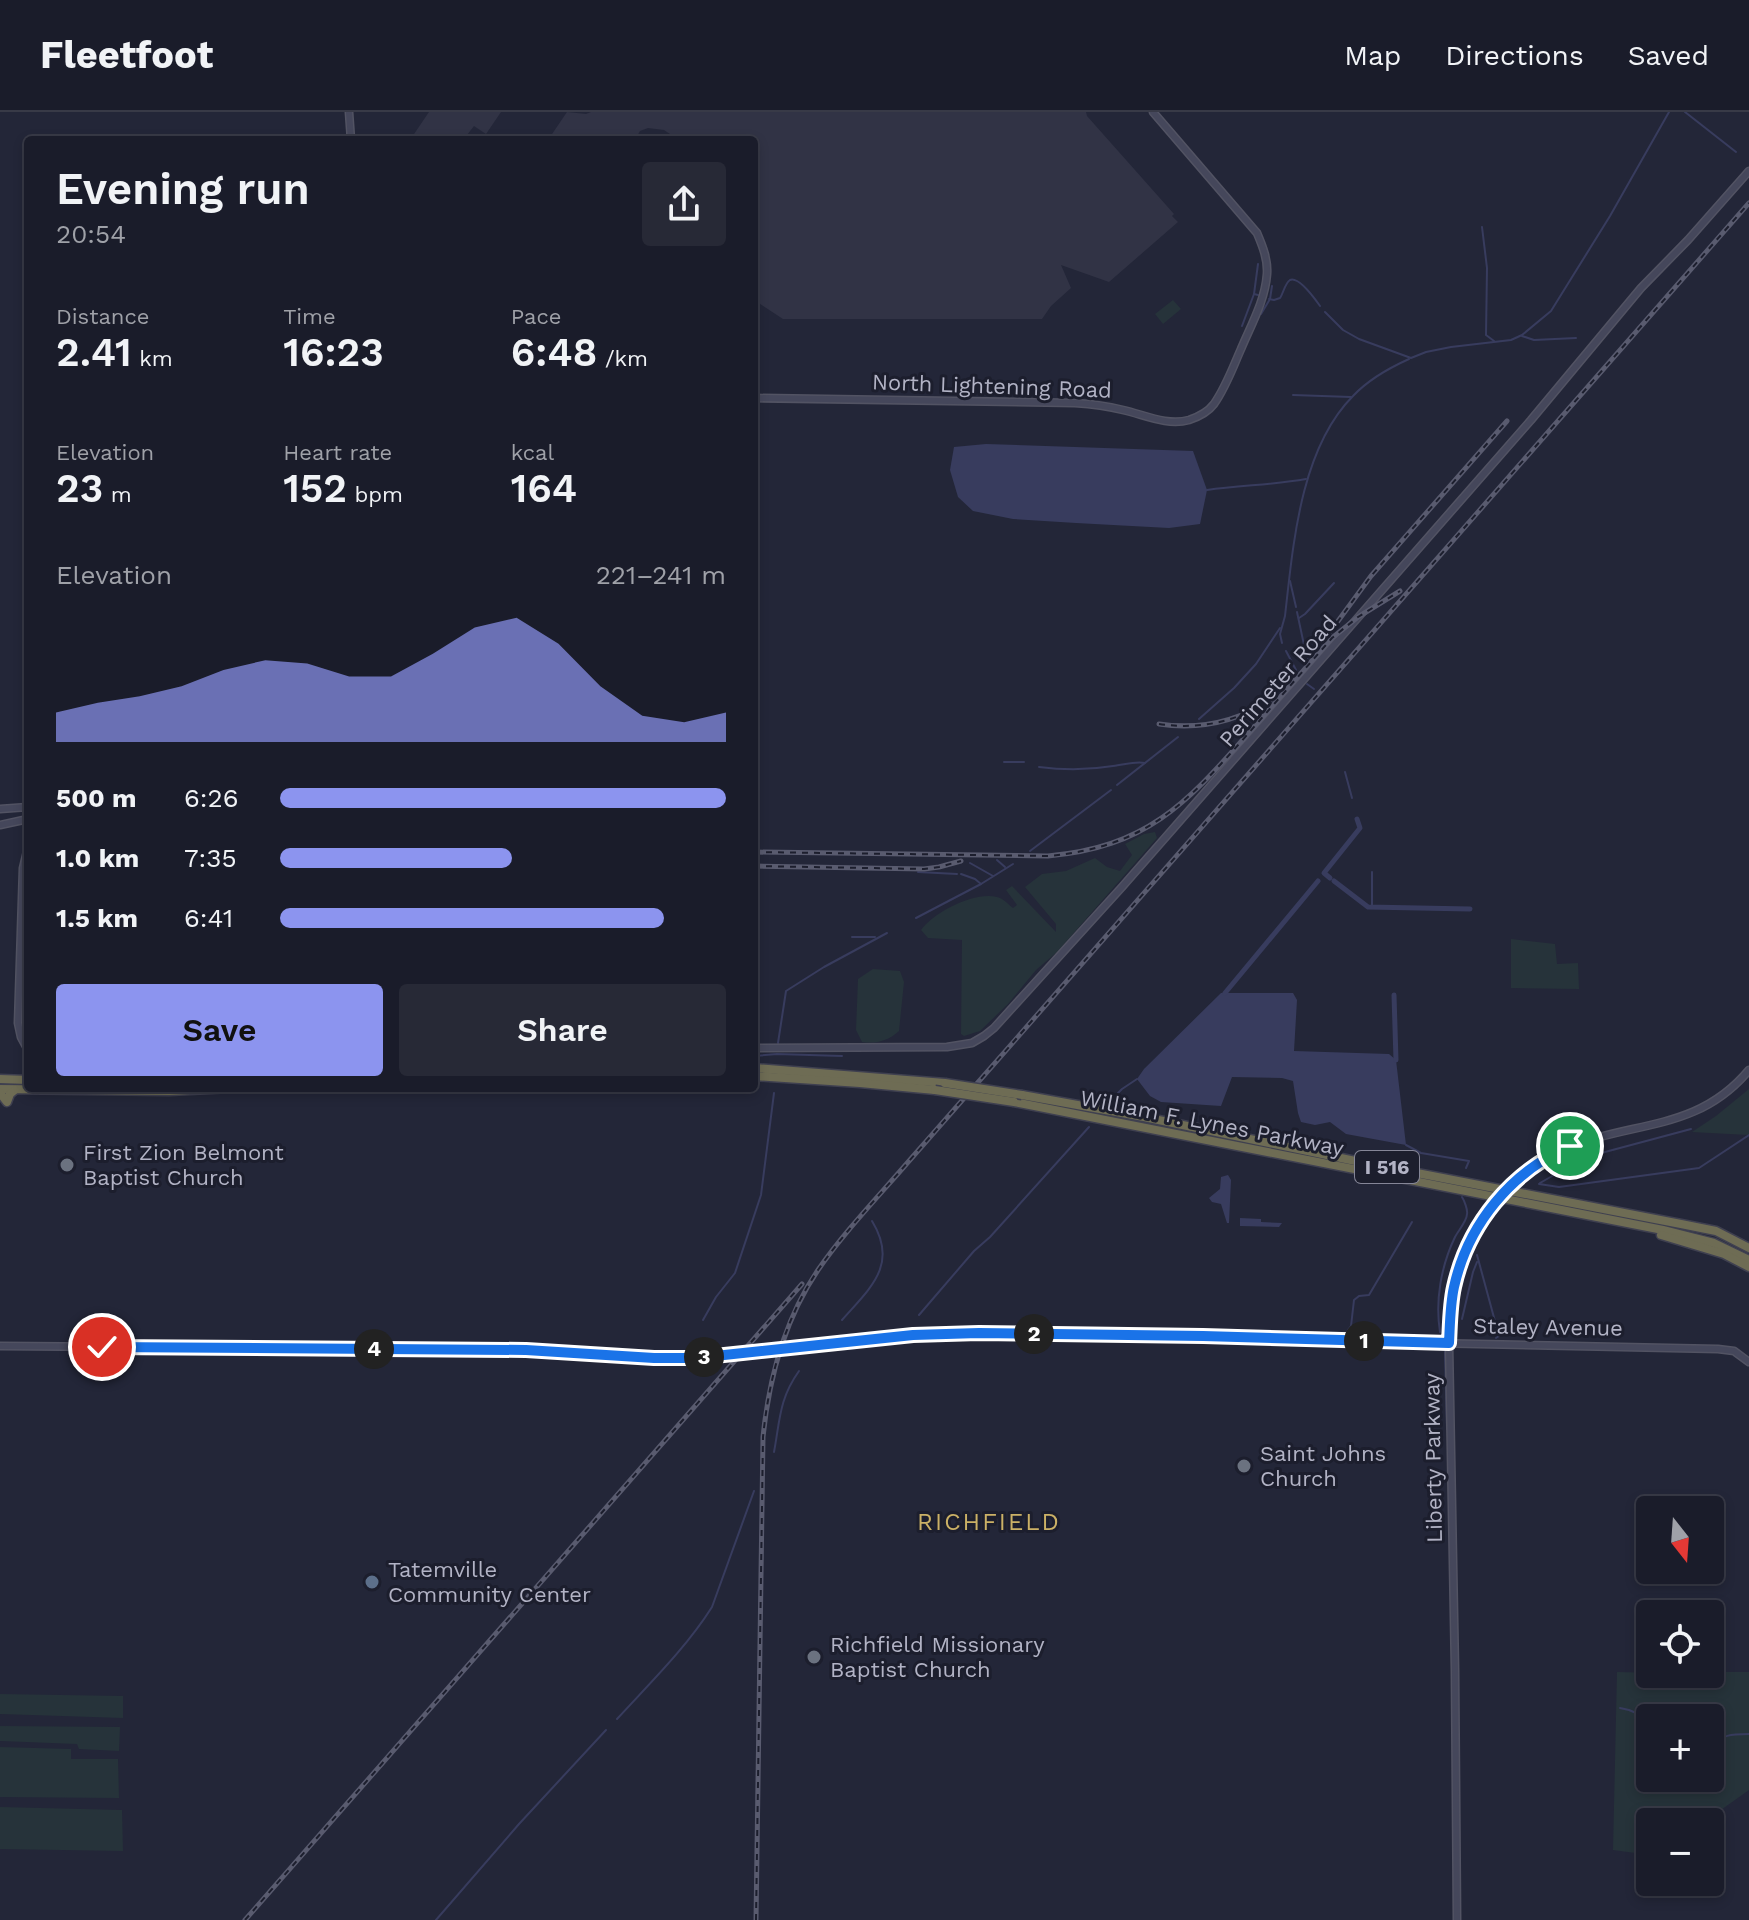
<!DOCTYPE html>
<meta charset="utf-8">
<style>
:root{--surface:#1a1c2a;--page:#272936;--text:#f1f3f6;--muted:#9fa1a8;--line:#383a47;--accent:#8c94ef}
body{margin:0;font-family:"Work Sans",sans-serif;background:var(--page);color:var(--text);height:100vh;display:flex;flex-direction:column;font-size:30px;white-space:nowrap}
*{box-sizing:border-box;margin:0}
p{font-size:26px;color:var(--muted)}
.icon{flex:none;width:44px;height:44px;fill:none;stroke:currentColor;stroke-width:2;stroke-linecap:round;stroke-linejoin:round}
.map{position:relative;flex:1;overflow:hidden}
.side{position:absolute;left:24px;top:24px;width:734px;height:956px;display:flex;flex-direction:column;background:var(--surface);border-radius:8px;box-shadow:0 4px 12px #0003,0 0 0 2px var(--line)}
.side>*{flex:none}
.needle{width:52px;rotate:163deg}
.controls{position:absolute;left:1636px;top:1384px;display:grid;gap:16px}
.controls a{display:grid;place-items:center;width:88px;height:88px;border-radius:8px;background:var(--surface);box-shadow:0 4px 12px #0003,0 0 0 2px var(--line);font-size:40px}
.pin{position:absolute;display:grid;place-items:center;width:68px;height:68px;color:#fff;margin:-34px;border:4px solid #fff;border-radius:50%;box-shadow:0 2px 8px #0007}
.km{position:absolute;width:40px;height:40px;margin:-20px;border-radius:50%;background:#222;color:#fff;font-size:22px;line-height:40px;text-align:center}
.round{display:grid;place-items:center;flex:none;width:84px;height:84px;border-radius:8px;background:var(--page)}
.summary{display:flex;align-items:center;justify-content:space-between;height:136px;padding:0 32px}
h1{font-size:44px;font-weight:600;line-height:60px}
.metrics{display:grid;grid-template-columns:repeat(3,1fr);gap:12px;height:136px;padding:8px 32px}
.metrics div{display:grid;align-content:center}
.metrics b{font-size:40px;font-weight:600}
.metrics small{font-size:22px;font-weight:400}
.metrics p{font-size:22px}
.chart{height:224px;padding:16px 32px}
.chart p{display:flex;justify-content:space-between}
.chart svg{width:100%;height:144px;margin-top:8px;fill:var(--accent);opacity:.7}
.action{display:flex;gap:16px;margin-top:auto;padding:16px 32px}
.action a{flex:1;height:92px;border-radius:8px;background:var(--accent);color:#111;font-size:32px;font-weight:600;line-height:92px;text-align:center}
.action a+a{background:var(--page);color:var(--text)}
ul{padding:0 32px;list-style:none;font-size:26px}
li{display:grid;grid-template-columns:128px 96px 1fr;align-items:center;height:60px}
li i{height:20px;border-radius:10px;background:var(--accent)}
header{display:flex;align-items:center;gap:48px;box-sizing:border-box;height:112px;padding:0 40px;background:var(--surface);border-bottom:2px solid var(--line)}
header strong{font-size:38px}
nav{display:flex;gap:44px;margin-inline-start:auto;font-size:28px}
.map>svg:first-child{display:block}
</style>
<header>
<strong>Fleetfoot</strong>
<nav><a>Map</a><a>Directions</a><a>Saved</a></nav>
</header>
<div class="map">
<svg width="1749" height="1808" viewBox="0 0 1749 1808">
<rect width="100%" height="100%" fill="#232638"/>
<g fill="#313345">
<polygon points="429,0 501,0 486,22 474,14 463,28 410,28"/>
<polygon points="567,0 586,2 591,0 1086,0 1087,4 1174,102 1172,104 1178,110 1109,170 1061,153 1071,176 1051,194 1042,207 783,207 754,188 754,28 679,28 664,18 648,16 640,19 635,28 548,28"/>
</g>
<g fill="#26333a" fill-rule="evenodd">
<polygon points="1173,188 1181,197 1163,212 1155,202"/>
<path d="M 1155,720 L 1157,726 L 1057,840 L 1036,858 L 1008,892 L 980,919 L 964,924 L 961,922 L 962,828 L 928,826 L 921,818 C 934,800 975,779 997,785 C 1003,786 1009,793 1013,796 L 1017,793 L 1006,778 L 1012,774 L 1056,820 L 1056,812 L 1025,775 L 1042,762 L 1066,759 L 1095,746 L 1107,755 L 1120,759 L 1132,743 L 1125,732 L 1144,722 Z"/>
<polygon points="1511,827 1555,832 1557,852 1578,851 1579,877 1511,876"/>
<path d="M 873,857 L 900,859 L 904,870 L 899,919 C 888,929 876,932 862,930 L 856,918 L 858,867 Z"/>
<polygon points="1749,977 1749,1023 1692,1020 1716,1004"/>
<path d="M 1617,1560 L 1710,1562 L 1710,1560 L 1749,1560 L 1749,1678 L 1704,1710 L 1650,1710 L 1650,1743 L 1613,1738 ZM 1650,1606 L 1710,1606 L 1710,1666 L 1650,1666 Z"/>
<polygon points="0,1582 123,1584 123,1606 0,1602"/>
<polygon points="0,1614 120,1615 119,1639 79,1637 77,1632 0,1629"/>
<polygon points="0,1635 71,1637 71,1647 118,1647 119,1686 0,1685"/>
<polygon points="0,1695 122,1698 123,1739 0,1737"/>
</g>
<g fill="#383c5e">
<polygon points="986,332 1193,339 1207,378 1200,412 1169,416 1076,411 1013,407 973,399 958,385 950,358 954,335"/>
<polygon points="1221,881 1293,881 1297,888 1294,939 1389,942 1396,948 1406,1033 1346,1022 1330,1010 1315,1013 1301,1010 1298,1001 1293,969 1282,966 1232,965 1221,994 1161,990 1150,984 1137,967 1144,957"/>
<polygon points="1228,1063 1231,1068 1229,1111 1227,1111 1221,1092 1212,1090 1209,1086 1220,1077 1221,1065"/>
<polygon points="1240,1106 1261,1107 1261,1110 1282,1111 1279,1115 1240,1114"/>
</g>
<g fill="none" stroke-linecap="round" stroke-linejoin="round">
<g stroke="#383c5e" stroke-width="2">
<polyline points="1685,0 1736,40"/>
<polyline points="1482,115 1487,156 1486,223 1494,229"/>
<polyline points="1254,182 1258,152"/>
<path d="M 1269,187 L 1274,188 L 1280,186 C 1283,182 1285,171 1290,168 C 1299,164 1315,187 1320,194"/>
<polyline points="1325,200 1343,218 1359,227 1411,246 1426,240 1451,235 1511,228 1522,223 1551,199 1610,104 1669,0"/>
<polyline points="1261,202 1270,187 1272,174"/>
<polyline points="1242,214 1254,182 1258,183"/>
<polyline points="1522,224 1534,228 1576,226"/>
<polyline points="1293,283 1351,285"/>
<path d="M 1207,378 C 1240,373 1273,373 1306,367"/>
<polyline points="1290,469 1296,495"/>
<polyline points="1297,500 1307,547"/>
<polyline points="1299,506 1305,502 1334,471"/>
<path d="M 1282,531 L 1280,522 L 1285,504 C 1293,434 1300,337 1353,284 C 1368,268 1389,256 1409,247"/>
<polyline points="1286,539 1296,558"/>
<polyline points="1307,572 1314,577"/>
<polyline points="1199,607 1234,576 1256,552 1280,516"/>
<polyline points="1004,650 1024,650"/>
<path d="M 1039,655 C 1062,658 1089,658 1113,654 C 1124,653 1134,649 1145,651"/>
<polyline points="1345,660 1352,686"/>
<polyline points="1117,673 1178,625"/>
<polyline points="1030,739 1111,678"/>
<polyline points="997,748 1005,755"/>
<polyline points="970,751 993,764"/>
<polyline points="918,760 957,762"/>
<polyline points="961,762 975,767 981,772"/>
<polyline points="1372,795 1372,760"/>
<polyline points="916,806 981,772 1013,752"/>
<polyline points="852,825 875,825"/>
<polyline points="778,931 786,879 824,855 887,821"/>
<polyline points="754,944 777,942 842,944"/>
<polyline points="1107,992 1122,977 1137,967"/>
<polyline points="1406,1033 1421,1041 1469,1049 1466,1056"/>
<polyline points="1540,1071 1573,1052 1590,1044 1691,1017"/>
<polyline points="1539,1072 1559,1075 1699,1056 1749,1023"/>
<polyline points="1477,1143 1499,1224 1496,1226"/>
<polyline points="919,1203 974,1139 990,1125 1089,1015"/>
<polyline points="1462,1207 1473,1160 1477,1150"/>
<polyline points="703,1208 716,1185 735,1161 761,1083 774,981"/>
<path d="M 842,1208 C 870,1176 899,1153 872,1109"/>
<path d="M 1440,1220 C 1435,1189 1441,1154 1455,1125 C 1458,1119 1467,1109 1467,1102 C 1468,1098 1464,1088 1462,1085"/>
<polyline points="1347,1222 1348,1218 1351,1214 1354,1188 1359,1184 1369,1183 1412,1110"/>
<polyline points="1445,1240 1447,1317"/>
<path d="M 774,1340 C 780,1308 779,1287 799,1259"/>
<polyline points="1620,1596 1629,1598 1650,1607"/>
<path d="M 617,1607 C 650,1571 686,1536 712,1495 L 754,1379"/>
<path d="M 1710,1637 C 1721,1622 1732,1622 1749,1622"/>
<polyline points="436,1808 519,1712 606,1618"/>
</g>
<g stroke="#383c5e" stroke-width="5">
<polyline points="1330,766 1324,761 1360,716 1357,707"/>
<polyline points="1334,769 1368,795 1470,797"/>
<polyline points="1225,881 1318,769"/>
<polyline points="1394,883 1396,948"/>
</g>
<g stroke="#525363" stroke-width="9">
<g id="secondary">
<polyline points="349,0 351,28"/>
<path d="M 754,286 L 1075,291 C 1091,292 1107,294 1123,298 C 1145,303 1167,314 1189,308 C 1198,305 1208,300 1214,292 C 1226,275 1233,255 1241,237 C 1251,213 1265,189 1267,162 C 1268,148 1263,135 1257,121 L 1153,0"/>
<polyline points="0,697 28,695"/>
<polyline points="0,713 28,707"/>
<polyline points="28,735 23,756 18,911 21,925 28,938"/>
<polyline points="754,936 947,935 972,931 984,924 994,916 1122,775 1531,308 1641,176 1688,128 1749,59"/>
<path d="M 1524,1062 C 1538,1050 1554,1040 1571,1034 C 1637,1009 1699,1018 1749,958"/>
<polyline points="0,1234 526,1238 654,1246 714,1244"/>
<polyline points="804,1234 913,1223 979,1221 1203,1224 1286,1228 1718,1237 1734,1239 1749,1250"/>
<path d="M 1457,1808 L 1455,1559 L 1449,1231 C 1453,1181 1457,1150 1483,1106"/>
</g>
</g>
<g stroke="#3f4050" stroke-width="11">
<g id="highway">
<polyline points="754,956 945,971"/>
<polyline points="754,964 860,971 935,978"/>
<polyline points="0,967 28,968"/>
<polyline points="0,977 169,979 231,976"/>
<polyline points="0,981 7,990 10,982 15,978"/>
<polyline points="1022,983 1144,1005 1365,1051 1681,1112 1716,1119 1749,1136"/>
<polyline points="1014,990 1663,1118 1714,1131 1749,1148"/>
<polyline points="1661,1123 1724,1142 1749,1155"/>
</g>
</g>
<use href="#secondary" stroke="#45475b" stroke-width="6"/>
<use href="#highway" stroke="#6e6c54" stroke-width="8"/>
<g stroke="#595b6f" stroke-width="5">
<g id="rail">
<polyline points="1330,520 1371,464 1507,309"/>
<path d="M 1159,612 C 1200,618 1237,610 1272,587"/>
<path d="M 754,740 L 1048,744 C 1146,735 1185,693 1247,623 C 1275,591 1304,558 1332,526 L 1358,505 L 1400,479"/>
<polyline points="754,754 924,757 939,755 961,749"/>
<polyline points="245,1808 802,1172"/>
<path d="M 756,1808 L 763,1325 C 769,1266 784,1208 818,1158 C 845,1119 878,1085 909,1049 L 1749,91"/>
</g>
</g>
<use href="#rail" stroke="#1c1e2d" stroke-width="2" stroke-dasharray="6" stroke-linecap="butt"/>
<g stroke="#525363" stroke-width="9" stroke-linecap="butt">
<g id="secondary-bridge">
<polyline points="1483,1106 1502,1083 1524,1062"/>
<polyline points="714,1244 804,1234"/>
</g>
</g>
<g stroke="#3f4050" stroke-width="11" stroke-linecap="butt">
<g id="highway-bridge">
<polyline points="945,971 1022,983"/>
<polyline points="935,978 1014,990"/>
</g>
</g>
<use href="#secondary-bridge" stroke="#45475b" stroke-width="6"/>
<use href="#highway-bridge" stroke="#6e6c54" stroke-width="8"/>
</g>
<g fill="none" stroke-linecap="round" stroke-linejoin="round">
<g stroke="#fff" stroke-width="16">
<path id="route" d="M 102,1235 L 526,1238 L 654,1246 L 696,1246 L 913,1223 L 979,1221 L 1203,1224 L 1449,1231 C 1450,1213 1450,1193 1454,1175 C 1468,1112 1511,1060 1570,1034"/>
</g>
<use href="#route" stroke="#1a73e8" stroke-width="10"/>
</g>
<g fill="#6b7280" stroke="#1c1e2d" stroke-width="3">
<circle cx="67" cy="1053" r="8"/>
<circle cx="1244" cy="1354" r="8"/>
<circle cx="814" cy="1545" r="8"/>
</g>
<circle fill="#5c6f8a" stroke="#1c1e2d" stroke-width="3" cx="372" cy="1470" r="8"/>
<g text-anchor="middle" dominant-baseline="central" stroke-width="6" stroke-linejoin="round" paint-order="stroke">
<rect fill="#1c1e2d" stroke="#858697" stroke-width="2" x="1355" y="1039" width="64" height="32" rx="6"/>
<g font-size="20" font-weight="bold" fill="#b2b3c5">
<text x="1387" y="1055">I 516</text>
</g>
<g font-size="22" fill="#b2b3c5" stroke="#1c1e2d">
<text transform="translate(992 274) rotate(2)">North Lightening Road</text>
<text transform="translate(1278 569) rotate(-49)">Perimeter Road</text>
<text transform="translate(1212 1011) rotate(11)">William F. Lynes Parkway</text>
<text transform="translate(1548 1215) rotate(1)">Staley Avenue</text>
<text transform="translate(1433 1346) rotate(-91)">Liberty Parkway</text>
</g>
<g font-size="22" fill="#b2b3c5" stroke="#1c1e2d" text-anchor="start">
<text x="83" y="1040">First Zion Belmont<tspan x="83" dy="25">Baptist Church</tspan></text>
<text x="1260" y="1341">Saint Johns<tspan x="1260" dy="25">Church</tspan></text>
<text x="388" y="1457">Tatemville<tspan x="388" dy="25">Community Center</tspan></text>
<text x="830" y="1532">Richfield Missionary<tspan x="830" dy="25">Baptist Church</tspan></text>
</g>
<g font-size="24" letter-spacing="2" fill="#cbb166" stroke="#1c1e2d">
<text x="989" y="1410">RICHFIELD</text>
</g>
</g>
</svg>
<div class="controls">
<a><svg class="needle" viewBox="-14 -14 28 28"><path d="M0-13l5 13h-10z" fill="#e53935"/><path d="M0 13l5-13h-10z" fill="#9fa1a8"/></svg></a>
<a><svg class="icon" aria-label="locate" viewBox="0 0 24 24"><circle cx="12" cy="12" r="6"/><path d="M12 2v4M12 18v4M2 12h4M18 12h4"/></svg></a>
<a>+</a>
<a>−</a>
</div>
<div class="pin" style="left:1570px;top:1034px;background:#1e9e55"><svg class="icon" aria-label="arrive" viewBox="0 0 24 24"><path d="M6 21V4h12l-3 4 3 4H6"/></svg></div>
<div class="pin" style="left:102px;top:1235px;background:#d93025"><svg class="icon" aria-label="check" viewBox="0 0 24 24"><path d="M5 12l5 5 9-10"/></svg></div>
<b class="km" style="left:1364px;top:1229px">1</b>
<b class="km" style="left:1034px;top:1222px">2</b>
<b class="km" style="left:704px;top:1245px">3</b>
<b class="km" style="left:374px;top:1237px">4</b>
<section class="side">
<div class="summary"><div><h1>Evening run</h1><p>20:54</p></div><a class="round"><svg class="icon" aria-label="share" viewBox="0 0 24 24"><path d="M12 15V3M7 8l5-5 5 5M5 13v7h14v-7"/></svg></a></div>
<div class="metrics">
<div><p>Distance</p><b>2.41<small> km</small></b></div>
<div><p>Time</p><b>16:23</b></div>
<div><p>Pace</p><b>6:48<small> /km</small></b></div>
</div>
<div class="metrics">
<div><p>Elevation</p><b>23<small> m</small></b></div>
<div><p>Heart rate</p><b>152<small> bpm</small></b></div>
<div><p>kcal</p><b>164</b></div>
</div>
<div class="chart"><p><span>Elevation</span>221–241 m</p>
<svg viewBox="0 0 160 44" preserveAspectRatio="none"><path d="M0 44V35L10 32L20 30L30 27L40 22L50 19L60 20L70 24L80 24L90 17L100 9L110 6L120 14L130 27L140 36L150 38L160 35V44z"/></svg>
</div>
<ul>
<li><b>500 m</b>6:26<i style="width:100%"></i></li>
<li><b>1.0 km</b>7:35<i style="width:52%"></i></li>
<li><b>1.5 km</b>6:41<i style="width:86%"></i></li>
</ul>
<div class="action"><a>Save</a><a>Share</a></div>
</section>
</div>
